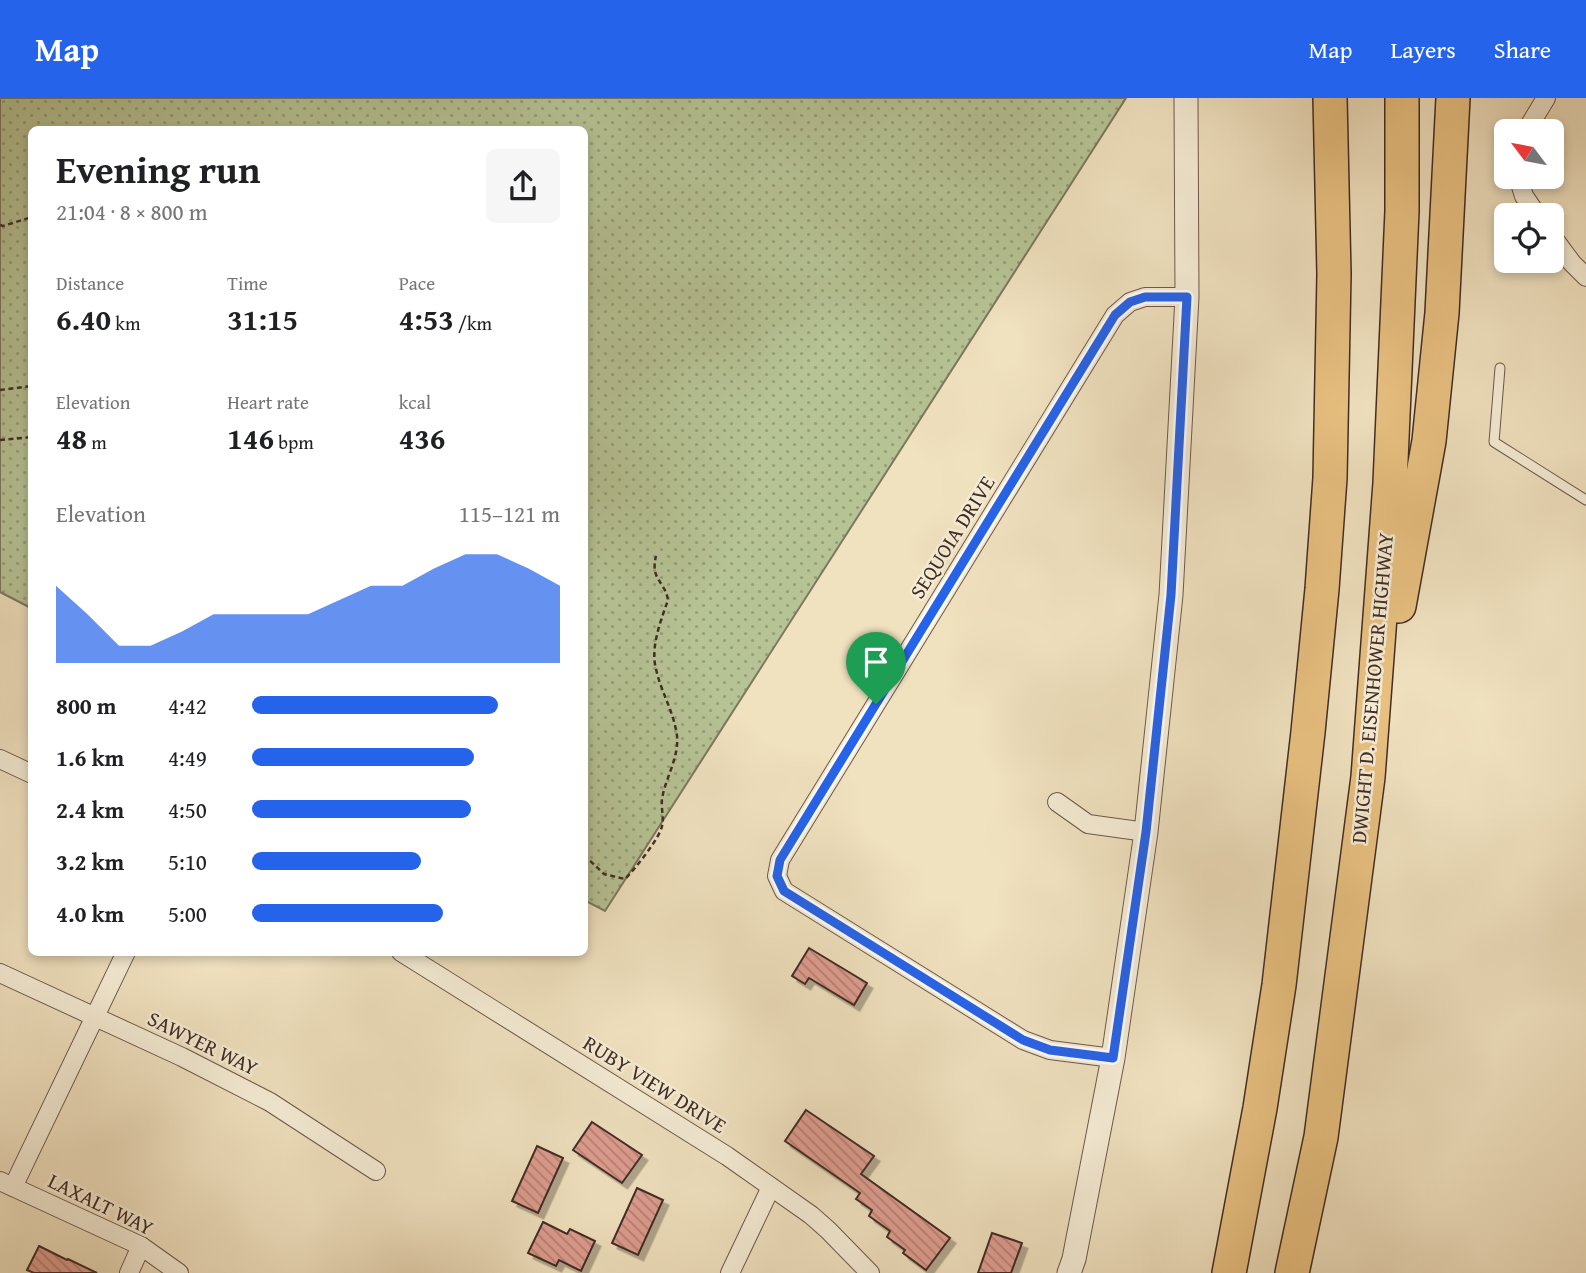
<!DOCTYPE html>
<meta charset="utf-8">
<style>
:root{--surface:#fff;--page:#f6f6f6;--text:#202124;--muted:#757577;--accent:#2563eb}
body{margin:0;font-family:"Gentium Book Plus",serif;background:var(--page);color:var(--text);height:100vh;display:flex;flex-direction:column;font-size:26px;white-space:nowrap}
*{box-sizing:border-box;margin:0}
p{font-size:23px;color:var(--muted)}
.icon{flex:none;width:38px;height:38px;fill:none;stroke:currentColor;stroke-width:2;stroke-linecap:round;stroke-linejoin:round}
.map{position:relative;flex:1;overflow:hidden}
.side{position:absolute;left:28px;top:28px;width:560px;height:830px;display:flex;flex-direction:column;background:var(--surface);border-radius:10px;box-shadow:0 4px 10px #0003}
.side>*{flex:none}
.needle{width:46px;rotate:302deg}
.tools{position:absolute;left:1494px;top:21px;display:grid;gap:14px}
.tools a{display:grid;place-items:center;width:70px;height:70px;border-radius:10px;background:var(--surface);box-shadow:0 4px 10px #0003;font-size:35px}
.pin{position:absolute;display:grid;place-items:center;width:60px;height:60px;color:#fff;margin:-72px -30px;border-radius:50% 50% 50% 0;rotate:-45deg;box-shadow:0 0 7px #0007}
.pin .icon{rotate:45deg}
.round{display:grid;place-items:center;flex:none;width:74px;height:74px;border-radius:10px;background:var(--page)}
.headline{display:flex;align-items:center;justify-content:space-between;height:119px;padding:0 28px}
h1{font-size:38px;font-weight:600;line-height:52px}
.stats{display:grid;grid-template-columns:repeat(3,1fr);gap:10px;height:119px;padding:7px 28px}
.stats div{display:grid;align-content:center}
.stats b{font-size:30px;font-weight:600}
.stats small{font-size:19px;font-weight:400}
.stats p{font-size:19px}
.chart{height:196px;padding:14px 28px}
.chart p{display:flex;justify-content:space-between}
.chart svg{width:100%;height:126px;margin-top:7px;fill:var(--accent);opacity:.7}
ul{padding:0 28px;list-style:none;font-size:23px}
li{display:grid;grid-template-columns:112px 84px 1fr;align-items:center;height:52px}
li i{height:18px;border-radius:9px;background:var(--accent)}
header{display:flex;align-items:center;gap:42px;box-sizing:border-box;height:98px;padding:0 35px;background:var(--accent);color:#fff}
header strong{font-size:33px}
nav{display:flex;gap:38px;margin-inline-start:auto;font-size:24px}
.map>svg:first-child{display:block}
</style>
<header>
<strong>Map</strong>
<nav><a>Map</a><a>Layers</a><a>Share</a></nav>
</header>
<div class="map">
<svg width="1586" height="1175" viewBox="0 0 1586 1175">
<defs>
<pattern id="grass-dots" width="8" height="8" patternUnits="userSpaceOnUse" patternTransform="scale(1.75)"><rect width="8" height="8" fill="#b6c395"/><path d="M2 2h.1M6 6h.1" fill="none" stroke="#969f79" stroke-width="1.8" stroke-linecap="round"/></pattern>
<pattern id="building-back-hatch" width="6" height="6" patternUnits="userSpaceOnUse" patternTransform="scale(1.75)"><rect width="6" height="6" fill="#df9d90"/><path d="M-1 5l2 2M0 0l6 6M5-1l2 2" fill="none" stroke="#b68075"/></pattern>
<filter id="shadow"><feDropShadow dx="5.5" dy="5.5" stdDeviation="0" flood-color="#0004"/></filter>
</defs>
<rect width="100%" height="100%" fill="#f0e1bf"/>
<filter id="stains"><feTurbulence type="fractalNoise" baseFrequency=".00286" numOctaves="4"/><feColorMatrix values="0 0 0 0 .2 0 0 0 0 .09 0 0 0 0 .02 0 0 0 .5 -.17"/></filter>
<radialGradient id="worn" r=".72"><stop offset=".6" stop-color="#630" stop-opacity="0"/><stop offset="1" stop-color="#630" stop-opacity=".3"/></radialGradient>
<polygon fill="url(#grass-dots)" stroke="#7c785d" stroke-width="2" points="0,0 1126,0 605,813 584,802 584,32 32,32 31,510 0,494"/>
<g fill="url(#building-back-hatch)" stroke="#412c25" stroke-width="2" filter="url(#shadow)">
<polygon points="809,850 867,885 854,907 809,880 805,886 792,878"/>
<polygon points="806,1012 874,1058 861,1076 950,1140 926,1172 903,1155 905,1152 887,1139 890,1133 869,1118 872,1112 856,1101 860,1095 785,1043"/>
<polygon points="592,1024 642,1057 622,1085 573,1052"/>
<polygon points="537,1048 563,1060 538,1115 512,1103"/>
<polygon points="637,1090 663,1102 638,1157 612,1145"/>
<polygon points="543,1124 567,1136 570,1131 595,1143 581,1173 559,1162 556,1168 528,1155"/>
<polygon points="992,1135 1022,1145 1011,1175 978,1175"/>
<polygon points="39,1148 67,1162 68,1161 97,1175 34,1175 27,1172"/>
</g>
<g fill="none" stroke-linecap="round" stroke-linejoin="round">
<g stroke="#6d594c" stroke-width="11">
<polyline id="service" points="1500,270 1494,344 1586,402"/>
</g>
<g stroke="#6d594c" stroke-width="20">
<g id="minor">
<polyline points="1526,33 1546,0"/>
<polyline points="1518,79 1524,98 1537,117"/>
<polyline points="1552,138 1572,165 1586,179"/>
<polyline points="0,661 32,676"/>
<polyline points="1057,704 1088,726 1146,734"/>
<polyline points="401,854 727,1058 811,1117 828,1132 870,1175"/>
<polyline points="0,875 182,959 270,1004 376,1073"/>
<polyline points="1113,960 1050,952 1023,942 784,793 777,778 780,762 1115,217 1130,204 1145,199 1187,199"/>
<polyline points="0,1083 141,1148 179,1175"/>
<polyline points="13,1089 126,854"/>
<polyline points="129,1175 141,1148"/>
<polyline points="730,1175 771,1089"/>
</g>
</g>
<g stroke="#6d594c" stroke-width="25">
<polyline id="tertiary" points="1069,1175 1074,1161 1113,960 1146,734 1171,497 1187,199 1186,0"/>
</g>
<g stroke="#412c25" stroke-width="36">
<g id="motorway">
<polyline points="1399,508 1429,343 1442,215 1453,0"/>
<polyline points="1229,1175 1260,1010 1279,887 1308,634 1322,491 1330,380 1334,176 1330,0"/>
<polyline points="1292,1175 1321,1039 1368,679 1390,385 1402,113 1402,0"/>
</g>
</g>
<g stroke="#412c25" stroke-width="2.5" stroke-dasharray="5 3.5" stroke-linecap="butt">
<polyline points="0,127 3,128 32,119"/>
<polyline points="0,292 32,288"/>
<polyline points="0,342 32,339"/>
<path d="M 584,757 L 604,776 L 625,781 C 634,772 660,740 662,728 C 664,720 661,710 662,701 C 665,681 679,660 677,638 C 674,614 661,594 656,571 C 650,550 661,522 668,502 C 665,483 650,482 656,458"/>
</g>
<use href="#service" stroke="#f5ecd5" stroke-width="9"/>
<use href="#minor" stroke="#f5ecd5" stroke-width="18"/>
<use href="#tertiary" stroke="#f5ecd5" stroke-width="23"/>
<use href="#motorway" stroke="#e8c080" stroke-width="33"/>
</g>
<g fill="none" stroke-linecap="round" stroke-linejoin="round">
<g stroke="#fff" stroke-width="14">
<polygon id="route" points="1145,199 1187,199 1171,497 1146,734 1113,960 1050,952 1023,942 784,793 777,778 780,762 1115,217 1130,204"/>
</g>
<use href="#route" stroke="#2563eb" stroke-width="9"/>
</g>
<g text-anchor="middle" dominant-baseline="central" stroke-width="5" stroke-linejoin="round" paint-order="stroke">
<g font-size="21" fill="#412c25" stroke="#f5ecd5">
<text transform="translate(952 439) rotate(-58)">SEQUOIA DRIVE</text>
<text transform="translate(1372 590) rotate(-85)">DWIGHT D. EISENHOWER HIGHWAY</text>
<text transform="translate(203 945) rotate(26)">SAWYER WAY</text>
<text transform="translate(655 986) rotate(32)">RUBY VIEW DRIVE</text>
<text transform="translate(101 1106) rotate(26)">LAXALT WAY</text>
</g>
</g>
<rect width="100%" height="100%" filter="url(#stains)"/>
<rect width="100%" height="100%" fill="url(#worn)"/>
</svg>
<div class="tools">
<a><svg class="needle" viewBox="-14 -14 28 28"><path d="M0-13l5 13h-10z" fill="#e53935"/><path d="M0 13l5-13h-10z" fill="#757577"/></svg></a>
<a><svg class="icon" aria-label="locate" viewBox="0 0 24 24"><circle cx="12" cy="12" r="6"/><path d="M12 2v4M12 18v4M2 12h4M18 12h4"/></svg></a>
</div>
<div class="pin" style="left:876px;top:606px;background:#1e9e55"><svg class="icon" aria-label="arrive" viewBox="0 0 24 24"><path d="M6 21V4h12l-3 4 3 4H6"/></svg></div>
<section class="side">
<div class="headline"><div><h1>Evening run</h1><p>21:04 · 8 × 800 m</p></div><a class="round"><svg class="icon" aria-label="share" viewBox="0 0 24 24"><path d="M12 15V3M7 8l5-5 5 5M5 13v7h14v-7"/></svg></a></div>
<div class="stats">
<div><p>Distance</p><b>6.40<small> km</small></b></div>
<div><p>Time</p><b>31:15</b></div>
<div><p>Pace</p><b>4:53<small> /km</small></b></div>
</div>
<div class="stats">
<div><p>Elevation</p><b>48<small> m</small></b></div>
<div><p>Heart rate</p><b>146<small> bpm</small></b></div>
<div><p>kcal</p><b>436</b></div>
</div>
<div class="chart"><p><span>Elevation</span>115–121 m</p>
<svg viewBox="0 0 160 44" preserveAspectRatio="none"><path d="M0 44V17L10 27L20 38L30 38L40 33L50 27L60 27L70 27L80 27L90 22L100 17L110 17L120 11L130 6L140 6L150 11L160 17V44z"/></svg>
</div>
<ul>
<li><b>800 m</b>4:42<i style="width:80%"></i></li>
<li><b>1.6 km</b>4:49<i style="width:72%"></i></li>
<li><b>2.4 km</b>4:50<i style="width:71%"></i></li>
<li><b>3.2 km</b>5:10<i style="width:55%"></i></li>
<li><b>4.0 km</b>5:00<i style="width:62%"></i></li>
</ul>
</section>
</div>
